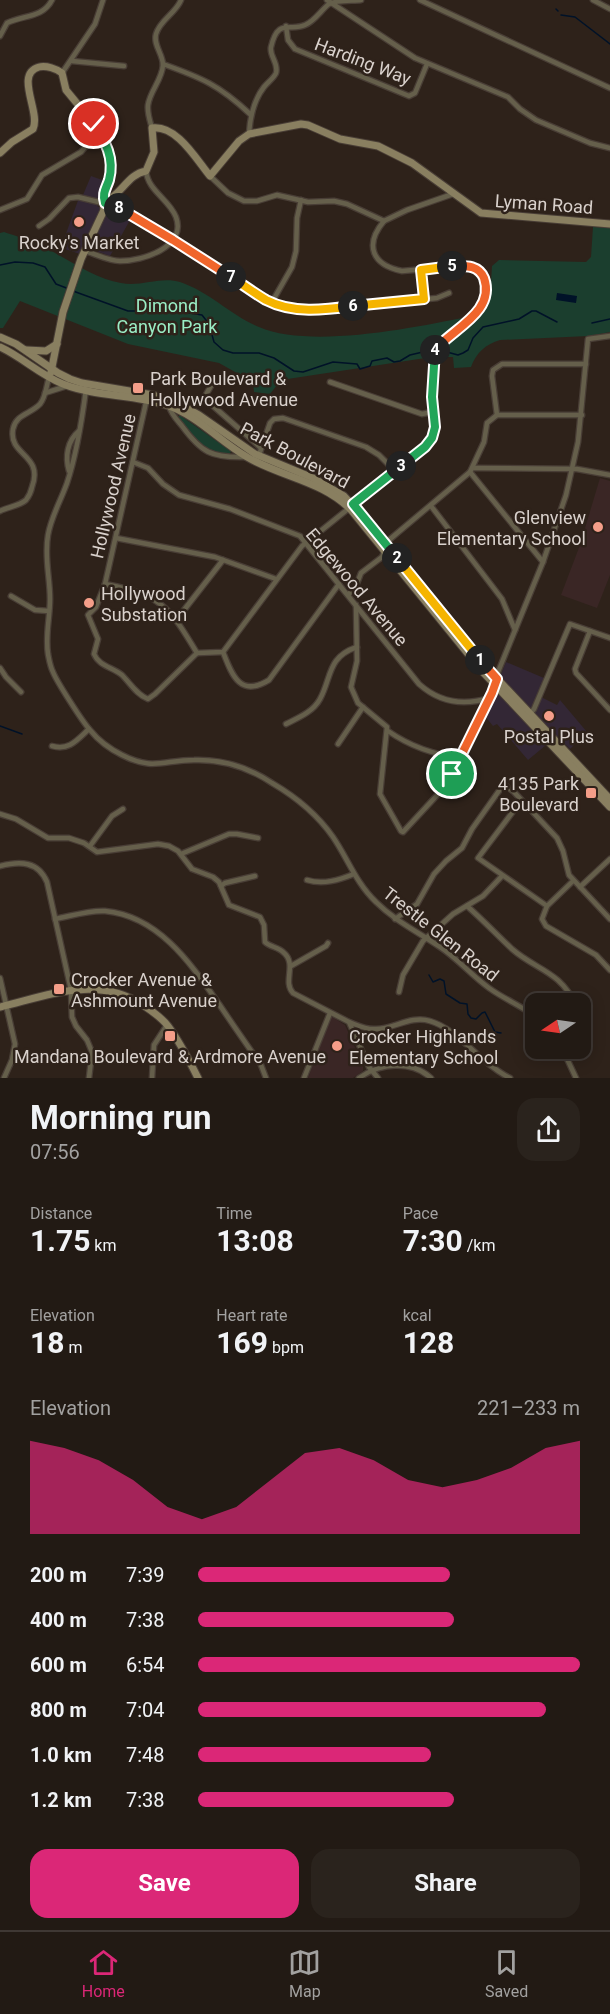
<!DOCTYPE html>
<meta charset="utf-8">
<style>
:root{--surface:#221a14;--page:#2a231d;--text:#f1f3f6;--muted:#a2a1a0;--line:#3f3834;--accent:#db2777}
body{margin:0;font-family:Roboto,sans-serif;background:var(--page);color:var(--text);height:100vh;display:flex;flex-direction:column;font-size:22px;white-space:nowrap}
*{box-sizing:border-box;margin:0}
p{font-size:20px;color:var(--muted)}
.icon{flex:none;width:33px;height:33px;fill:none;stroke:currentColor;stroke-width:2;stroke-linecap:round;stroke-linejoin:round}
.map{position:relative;height:1078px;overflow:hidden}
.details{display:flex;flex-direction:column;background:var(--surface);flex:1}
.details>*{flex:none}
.needle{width:39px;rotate:257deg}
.buttons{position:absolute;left:525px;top:993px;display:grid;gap:12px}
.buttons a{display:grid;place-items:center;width:66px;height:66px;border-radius:12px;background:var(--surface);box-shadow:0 3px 15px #0003,0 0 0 2px var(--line);font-size:30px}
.pin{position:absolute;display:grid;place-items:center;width:51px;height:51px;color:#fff;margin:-26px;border:3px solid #fff;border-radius:50%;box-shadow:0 2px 6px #0007}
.km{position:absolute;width:30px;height:30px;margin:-15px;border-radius:50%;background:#222;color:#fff;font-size:16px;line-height:30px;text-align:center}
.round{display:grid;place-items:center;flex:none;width:63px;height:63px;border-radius:18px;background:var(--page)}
.overview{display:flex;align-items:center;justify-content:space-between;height:102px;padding:0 30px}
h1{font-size:33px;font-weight:700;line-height:45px}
.figures{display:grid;grid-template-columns:repeat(3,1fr);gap:9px;height:102px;padding:6px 30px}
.figures div{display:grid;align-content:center}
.figures b{font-size:30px;font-weight:700}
.figures small{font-size:16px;font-weight:400}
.figures p{font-size:16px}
.chart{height:168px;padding:12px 30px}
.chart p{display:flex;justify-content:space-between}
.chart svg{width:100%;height:108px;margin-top:6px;fill:var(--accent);opacity:.7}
.button{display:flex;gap:12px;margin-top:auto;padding:12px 30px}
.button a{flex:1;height:69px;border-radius:18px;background:var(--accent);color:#fff;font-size:24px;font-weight:700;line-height:69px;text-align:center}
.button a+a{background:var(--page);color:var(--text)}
ul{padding:0 30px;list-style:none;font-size:20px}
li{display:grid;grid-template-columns:96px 72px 1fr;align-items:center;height:45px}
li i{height:15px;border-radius:8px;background:var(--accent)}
.dock{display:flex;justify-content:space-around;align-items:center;height:84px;border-top:2px solid var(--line);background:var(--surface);font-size:16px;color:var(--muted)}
.dock a{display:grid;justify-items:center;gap:3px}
.dock .active{color:var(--accent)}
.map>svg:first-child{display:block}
</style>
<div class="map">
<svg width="610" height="1078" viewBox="0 0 610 1078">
<rect width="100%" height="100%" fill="#2e221a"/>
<g fill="#332735">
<polygon points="91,176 105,181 97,206 130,220 110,256 91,249 86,256 65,249 64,239 80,195 83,195"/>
<polygon points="506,662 544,678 537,695 557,705 560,700 587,732 570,749 557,736 528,760 497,724 493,726 484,715"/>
</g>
<g fill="#3a2625">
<polygon points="600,478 610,481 610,575 597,608 561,595 580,545"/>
<polygon points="331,1016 345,1025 363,1066 363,1071 353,1078 308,1078"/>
</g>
<g fill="#1b3e2e">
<path d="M 593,227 L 610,228 L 610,332 L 588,336 L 500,340 C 486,344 476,353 471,367 L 454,368 L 453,357 L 439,357 L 439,346 L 464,330 L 477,314 L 485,308 L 490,300 L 492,266 L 499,260 L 586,262 L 591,257 Z"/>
<path d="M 4,232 C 15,236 28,239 38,244 C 64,256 93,279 121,283 C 141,287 161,276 180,282 C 210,292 230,315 259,327 C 310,349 412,328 467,317 L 460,327 L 433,343 L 432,357 L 281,380 L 270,394 L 254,392 L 253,382 L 219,363 L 128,344 L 20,301 L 3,328 L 0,328 L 0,233 Z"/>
<path d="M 178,416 L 181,416 L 231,451 L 230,454 C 207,454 187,437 178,416 Z"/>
</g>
<polygon fill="#001228" points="557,293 577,296 576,303 556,300"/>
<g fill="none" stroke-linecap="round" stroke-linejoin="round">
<g stroke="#001228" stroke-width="1.5">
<polyline points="556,9 558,11"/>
<polyline points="561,15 575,17 610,44"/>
<polyline points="0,265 15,262 33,263 45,267 56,284 69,289"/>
<polyline points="73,291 128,311 178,311 202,315 209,324 214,342 223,350 233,353 259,353 274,358 294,371 303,372 333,362 357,364 360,369 370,366 372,361 387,358 394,362 400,361 410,355 427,351"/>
<polyline points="592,323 610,319"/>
<polyline points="443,351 458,355 463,353 468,350 473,338 483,327 519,319 532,311 536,311 557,322"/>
<polyline points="0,726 22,734"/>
<polyline points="429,975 433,982 440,979 444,981 446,994 460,1003 467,1004 468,1014 471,1018 476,1019 482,1013 485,1012 495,1032 501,1033"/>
</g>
<g stroke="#493e36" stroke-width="7">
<g id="street">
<polyline points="327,0 415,58 508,97 520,109 536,120 590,143 610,148"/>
<polyline points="420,0 610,88"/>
<polyline points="593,0 610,9"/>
<polyline points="286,26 288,40 295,49 409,96 415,93 427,64"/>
<path d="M 0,36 L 7,23 C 23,15 43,18 52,0"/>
<polyline points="72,61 124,66"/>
<path d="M 163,64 C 202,78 219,85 250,114"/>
<polyline points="62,73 95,24 103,0"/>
<path d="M 152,128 C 150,121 147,113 148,105 C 150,91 162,80 163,65 C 163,54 153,45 156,34 C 160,20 176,13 181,0"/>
<path d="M 249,134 C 250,117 253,101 264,87 C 268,82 274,78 276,73 C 279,63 269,56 271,47 C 278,17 290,32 305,25 C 315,21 321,10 329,4 C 336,0 352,1 361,0"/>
<polyline points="210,176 228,193 244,201 257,201 277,195 308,202 334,201 347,204 384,221 407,210 453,194"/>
<polyline points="0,210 27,199 42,175 81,152 99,131"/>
<polyline points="39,226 49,219 69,198 78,197 115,206 173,240 267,300 299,310 323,310 437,298 449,293"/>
<path d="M 85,251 C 95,254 109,261 120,261 C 143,261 187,247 176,217 C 169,199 148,191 146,171"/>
<polyline points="421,270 424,299"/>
<polyline points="272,302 292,267 296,251 297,218 301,200"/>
<polyline points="215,379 204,398 261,448"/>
<polyline points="330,382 422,414 432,412"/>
<path d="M 86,389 C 82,420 77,453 67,483 C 61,500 51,517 48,535 C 44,557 50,577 50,599 C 50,618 45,635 48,654 C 49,659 50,666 53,672 C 57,682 82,721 90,730 C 98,740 110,749 122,755 C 153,771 164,760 194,760 C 222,759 248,767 272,783 C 296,797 317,814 333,837 C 348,859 356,883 376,902 C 395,921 418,932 440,947 C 458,959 471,975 489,988 C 504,999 520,1005 536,1017"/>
<polyline points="45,393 67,386"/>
<path d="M 147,398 L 105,584 L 96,607 L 88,615 L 98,639 L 94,654 C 99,666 112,667 122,675 C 130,683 137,695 148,699 L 155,694 L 197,653"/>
<path d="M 169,406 C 171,414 177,420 182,426 C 201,452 211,458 245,457"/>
<polyline points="497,415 492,376 493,370 502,364 586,364"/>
<polyline points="258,458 270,423 274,419 283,418 366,447 379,455 395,471"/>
<path d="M 133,462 L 148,468 L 163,484 L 179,495 L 230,509 L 300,536 L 419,684 C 439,702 463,706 489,698"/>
<polyline points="473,468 577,469 610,475"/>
<path d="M 69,471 C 65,457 67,441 79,431"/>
<polyline points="470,472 543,562"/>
<polyline points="431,506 502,599 515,630"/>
<path d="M 0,511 C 8,507 19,506 26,500 C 29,496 31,492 32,487 C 44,454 8,456 13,429 C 16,414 31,414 40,404 C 46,397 46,386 49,378"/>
<polyline points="116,538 215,557 276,579"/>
<path d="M 105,584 C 161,595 169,606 197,653"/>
<polyline points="348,595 356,586 361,573 382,557 389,540 470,472 484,442 487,423 497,415 582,415"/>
<polyline points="11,596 35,610 49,611"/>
<polyline points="356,605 357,661 351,687 358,703 387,727 380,794 401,831 403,832 441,791 462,758 492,693 498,672 543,562 566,495 578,442 588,339 610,336"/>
<polyline points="177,619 223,560"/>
<polyline points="590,631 575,669 576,673 610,710"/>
<path d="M 223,652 C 232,675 240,698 269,680 L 339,584"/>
<path d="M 197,653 L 223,652 L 302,546 L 425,447 L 432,438 L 436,427 L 432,397 L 432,374 L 435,349 C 444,341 454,336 462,328 C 481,311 500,282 470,265 L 402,271 C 372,265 364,245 384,221"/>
<polyline points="0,668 6,677 21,692"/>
<polyline points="530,714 534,709 570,624 610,638"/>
<path d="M 286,724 C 298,718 313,712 320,699 C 332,677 327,657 357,647"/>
<path d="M 388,731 C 411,747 434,755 462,758"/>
<polyline points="338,744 363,707"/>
<path d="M 52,746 C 69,751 77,740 89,729"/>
<polyline points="521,801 478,858 547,906"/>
<path d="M 0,814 L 16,819 L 48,838 L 69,838 L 84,843 L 97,852 L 158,844 L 169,846 L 178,851 L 192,869 L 213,877 L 219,882 L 229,905 L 260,917 L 264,925 L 265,942 C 270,947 278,947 283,952 C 298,964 282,981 293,993 L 349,1022 L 369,1067 L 378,1078"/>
<polyline points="90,846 112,816 123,809"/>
<polyline points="181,854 229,834 237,834 258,838"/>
<path d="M 0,866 C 20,861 38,861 47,882 L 71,990 L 72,1017 L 76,1026 L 87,1040 L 92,1052 L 89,1078"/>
<path d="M 307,880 C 323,885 339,880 354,874"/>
<polyline points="573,881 547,906 542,919 546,926 596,955 610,970"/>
<polyline points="221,886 225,883 255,876"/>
<polyline points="580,887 610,859"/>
<path d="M 467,906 C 483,920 497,935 512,949 C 536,970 560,971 575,1004"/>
<path d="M 55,919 C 71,916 89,910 105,911 C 159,916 191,964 219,1004 C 233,1025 247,1045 261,1065 L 266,1078"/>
<polyline points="395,919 417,904 434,874 446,861 462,848 472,829 501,788 506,786 514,792 557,838 563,851 569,875 610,919"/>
<polyline points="291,966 326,946 328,943"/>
<polyline points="0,978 15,1044 12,1060 4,1078"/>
<polyline points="399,992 403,975 423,941 453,914 483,896 502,876"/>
<path d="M 349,1022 C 357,1025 366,1030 376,1029 C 394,1029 411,1015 430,1021 C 458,1029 481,1064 510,1078"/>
<polyline points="562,1048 576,1078"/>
<polyline points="565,1053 573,1048"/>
<polyline points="152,1078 154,1045 167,1025"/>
<polyline points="304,1078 330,1013"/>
<path d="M 359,1078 C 380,1063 411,1060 431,1078"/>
</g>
</g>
<g stroke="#493e36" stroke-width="9">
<g id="secondary">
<path d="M 0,153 L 12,142 L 33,129 C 41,112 14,74 39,67 C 46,65 57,69 62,73 L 66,90 L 94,124 L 107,146 L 110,153 L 111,170 L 103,194 L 104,210 L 81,259 L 63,312 L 51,372"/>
<path d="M 104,203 C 122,194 128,174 146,171 L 154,152 L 152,128 C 177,125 196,159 210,176 L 239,141 L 249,134 L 301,124 L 308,125 L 340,139 L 378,146 L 412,163 L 481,213 L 610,224"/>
<polyline points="0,337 16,344 58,373 70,379 82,383 153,395 181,405 199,415 255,454 313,478 344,496 367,521 490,671 610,799"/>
<path d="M 0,347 C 22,357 40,375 63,384 C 96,397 133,394 166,405 C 197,415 219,441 247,457 C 281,477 324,481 352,511 L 482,671 L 610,807"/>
<polyline points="26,350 46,351 57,344"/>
<path d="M 0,1007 C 50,995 96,975 143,1005 C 152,1011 162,1018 168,1026 C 180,1042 189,1060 198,1078"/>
</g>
</g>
<use href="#street" stroke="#655f4b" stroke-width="4.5"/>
<use href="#secondary" stroke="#897f60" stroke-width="7"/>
</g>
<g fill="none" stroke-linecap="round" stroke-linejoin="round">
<g stroke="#fff" stroke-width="12">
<polyline id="split-1" points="452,774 492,693 497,679 480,660"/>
</g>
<g stroke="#fff" stroke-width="12">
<polyline id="split-2" points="397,558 480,660"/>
</g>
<g stroke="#fff" stroke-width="12">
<polyline id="split-3" points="397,558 353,504 401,466"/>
</g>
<g stroke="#fff" stroke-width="12">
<polyline id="split-4" points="401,466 425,447 432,438 435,427 432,397 435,350"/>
</g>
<g stroke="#fff" stroke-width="12">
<path id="split-5" d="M 435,350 C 452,329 496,312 484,278 C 478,264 464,266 452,266"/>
</g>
<g stroke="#fff" stroke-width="12">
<polyline id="split-6" points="353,306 424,299 421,270 452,266"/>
</g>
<g stroke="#fff" stroke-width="12">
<path id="split-7" d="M 231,277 C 242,284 254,293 266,300 C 293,314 324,310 353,306"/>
</g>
<g stroke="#fff" stroke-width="12">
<polyline id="split-8" points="119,208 173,240 231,277"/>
</g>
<g stroke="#fff" stroke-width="12">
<path id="split-9" d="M 94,124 C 105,141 115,158 109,180 C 106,189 102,193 105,203 L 119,208"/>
</g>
<use href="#split-1" stroke="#f0652b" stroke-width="8"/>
<use href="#split-2" stroke="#f5b400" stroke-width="8"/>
<use href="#split-3" stroke="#22a559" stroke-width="8"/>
<use href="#split-4" stroke="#22a559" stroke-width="8"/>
<use href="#split-5" stroke="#f0652b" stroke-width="8"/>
<use href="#split-6" stroke="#f5b400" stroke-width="8"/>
<use href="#split-7" stroke="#f5b400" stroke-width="8"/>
<use href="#split-8" stroke="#f0652b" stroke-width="8"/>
<use href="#split-9" stroke="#22a559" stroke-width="8"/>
</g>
<g fill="#f49e89" stroke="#2e221a" stroke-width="2">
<circle cx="79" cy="222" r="6"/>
<rect x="132" y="382" width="12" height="12" rx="3"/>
<circle cx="598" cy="527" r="6"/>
<circle cx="89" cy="603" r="6"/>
<circle cx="549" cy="716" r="6"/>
<rect x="585" y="787" width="12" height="12" rx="3"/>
<rect x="53" y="983" width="12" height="12" rx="3"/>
<rect x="164" y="1030" width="12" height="12" rx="3"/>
<circle cx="337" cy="1046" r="6"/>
</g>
<g text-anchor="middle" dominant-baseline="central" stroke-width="5" stroke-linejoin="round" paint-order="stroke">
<g font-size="18" fill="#d9d1cc" stroke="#2e221a">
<text transform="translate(363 61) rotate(21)">Harding Way</text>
<text transform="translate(544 204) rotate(4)">Lyman Road</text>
<text transform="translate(295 455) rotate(28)">Park Boulevard</text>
<text transform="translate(113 486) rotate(-77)">Hollywood Avenue</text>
<text transform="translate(357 587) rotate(50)">Edgewood Avenue</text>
<text transform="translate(441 934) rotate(38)">Trestle Glen Road</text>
</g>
<g font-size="18" fill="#d9d1cc" stroke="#2e221a" text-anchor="start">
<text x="79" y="242" text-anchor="middle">Rocky's Market</text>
<text x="150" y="378">Park Boulevard &amp;<tspan x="150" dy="21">Hollywood Avenue</tspan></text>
<text x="586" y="517" text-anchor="end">Glenview<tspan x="586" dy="21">Elementary School</tspan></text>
<text x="101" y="593">Hollywood<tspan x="101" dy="21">Substation</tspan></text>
<text x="549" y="736" text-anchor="middle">Postal Plus</text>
<text x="579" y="783" text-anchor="end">4135 Park<tspan x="579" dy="21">Boulevard</tspan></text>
<text x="71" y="979">Crocker Avenue &amp;<tspan x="71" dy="21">Ashmount Avenue</tspan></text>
<text x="349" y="1036">Crocker Highlands<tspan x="349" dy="21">Elementary School</tspan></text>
<text x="170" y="1056" text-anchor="middle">Mandana Boulevard &amp; Ardmore Avenue</text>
</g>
<g font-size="18" fill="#9aedc5" stroke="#2e221a">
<text x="167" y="305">Dimond<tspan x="167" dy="21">Canyon Park</tspan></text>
</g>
</g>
</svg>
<div class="buttons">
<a><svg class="needle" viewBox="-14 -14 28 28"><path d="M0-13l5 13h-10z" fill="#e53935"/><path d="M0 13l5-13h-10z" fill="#a2a1a0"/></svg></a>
</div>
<div class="pin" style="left:452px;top:774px;background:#1e9e55"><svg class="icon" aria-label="arrive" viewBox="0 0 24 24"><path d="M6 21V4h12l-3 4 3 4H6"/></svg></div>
<div class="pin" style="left:94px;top:124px;background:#d93025"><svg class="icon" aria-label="check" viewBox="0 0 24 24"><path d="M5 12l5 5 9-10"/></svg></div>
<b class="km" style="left:480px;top:660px">1</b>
<b class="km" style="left:397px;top:558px">2</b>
<b class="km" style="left:401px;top:466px">3</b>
<b class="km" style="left:435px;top:350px">4</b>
<b class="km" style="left:452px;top:266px">5</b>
<b class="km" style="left:353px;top:306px">6</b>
<b class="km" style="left:231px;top:277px">7</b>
<b class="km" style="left:119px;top:208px">8</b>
</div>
<section class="details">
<div class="overview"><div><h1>Morning run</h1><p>07:56</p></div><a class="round"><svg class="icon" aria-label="share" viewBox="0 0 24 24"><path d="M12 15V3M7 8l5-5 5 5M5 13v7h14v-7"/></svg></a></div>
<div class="figures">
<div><p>Distance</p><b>1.75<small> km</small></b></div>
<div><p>Time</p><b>13:08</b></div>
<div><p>Pace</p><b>7:30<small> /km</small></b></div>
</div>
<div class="figures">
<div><p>Elevation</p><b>18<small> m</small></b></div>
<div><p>Heart rate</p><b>169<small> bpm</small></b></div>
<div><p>kcal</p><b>128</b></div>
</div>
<div class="chart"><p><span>Elevation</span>221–233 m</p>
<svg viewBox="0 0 160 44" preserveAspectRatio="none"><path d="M0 44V6L10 9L20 14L30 22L40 33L50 38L60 33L70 22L80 11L90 9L100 14L110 22L120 25L130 22L140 17L150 9L160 6V44z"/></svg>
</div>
<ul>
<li><b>200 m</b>7:39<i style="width:66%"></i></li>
<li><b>400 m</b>7:38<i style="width:67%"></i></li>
<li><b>600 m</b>6:54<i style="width:100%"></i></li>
<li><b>800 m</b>7:04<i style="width:91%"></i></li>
<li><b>1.0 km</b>7:48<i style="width:61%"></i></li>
<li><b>1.2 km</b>7:38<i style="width:67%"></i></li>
</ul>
<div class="button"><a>Save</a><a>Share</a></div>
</section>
<nav class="dock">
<a class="active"><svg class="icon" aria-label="home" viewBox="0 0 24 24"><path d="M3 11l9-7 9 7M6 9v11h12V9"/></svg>Home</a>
<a><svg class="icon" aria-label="map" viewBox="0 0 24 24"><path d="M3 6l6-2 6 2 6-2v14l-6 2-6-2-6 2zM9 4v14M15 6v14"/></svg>Map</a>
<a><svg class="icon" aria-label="saved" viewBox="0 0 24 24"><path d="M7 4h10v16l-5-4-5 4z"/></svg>Saved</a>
</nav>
